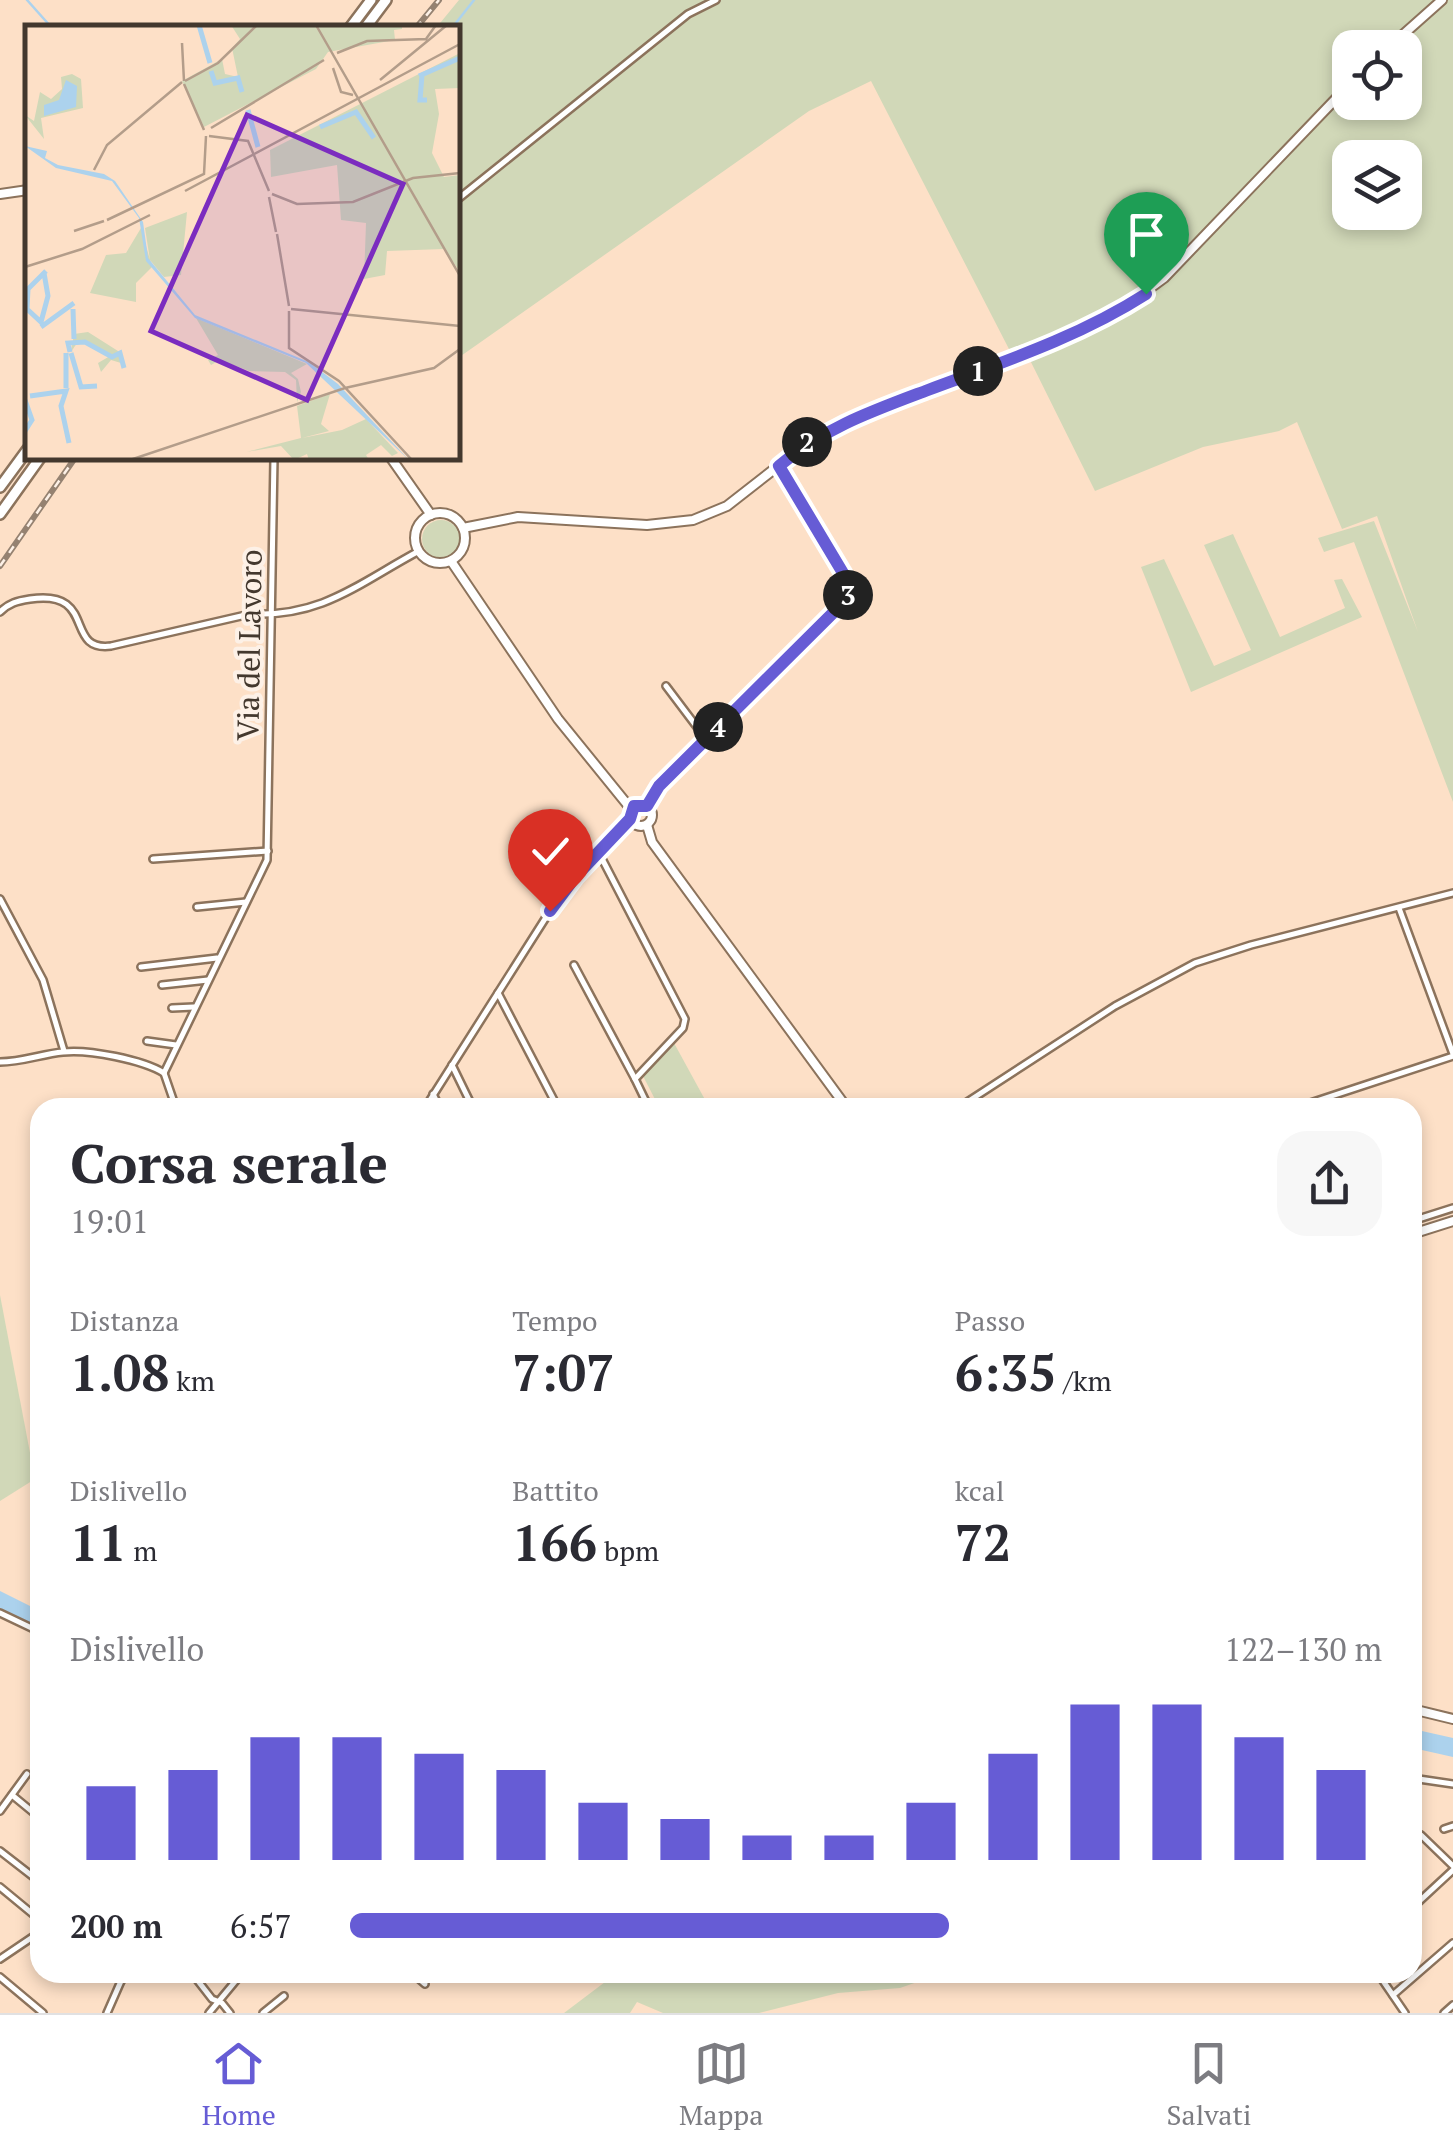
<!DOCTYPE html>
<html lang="it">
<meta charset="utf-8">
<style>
:root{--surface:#fff;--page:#f7f7f7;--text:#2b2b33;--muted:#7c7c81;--line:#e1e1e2;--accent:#665cd5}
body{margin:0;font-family:"PT Serif",serif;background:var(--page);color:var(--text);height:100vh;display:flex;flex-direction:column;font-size:38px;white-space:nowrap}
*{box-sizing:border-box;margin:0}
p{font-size:32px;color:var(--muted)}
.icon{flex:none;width:55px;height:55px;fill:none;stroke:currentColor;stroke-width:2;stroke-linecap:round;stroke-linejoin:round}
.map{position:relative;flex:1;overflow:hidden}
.panel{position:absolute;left:30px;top:1098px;width:1392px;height:885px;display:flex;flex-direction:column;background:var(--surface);border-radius:30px;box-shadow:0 5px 15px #0003}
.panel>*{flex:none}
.fabs{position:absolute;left:1332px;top:30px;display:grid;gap:20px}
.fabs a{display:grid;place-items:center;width:90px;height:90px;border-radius:20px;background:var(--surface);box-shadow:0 5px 15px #0003;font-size:50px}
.pin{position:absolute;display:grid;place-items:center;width:85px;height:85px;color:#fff;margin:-102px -42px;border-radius:50% 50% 50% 0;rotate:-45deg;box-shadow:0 0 10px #0007}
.pin .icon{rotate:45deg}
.km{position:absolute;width:50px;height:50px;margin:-25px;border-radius:50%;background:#222;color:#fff;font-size:28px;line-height:50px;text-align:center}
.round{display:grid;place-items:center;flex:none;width:105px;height:105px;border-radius:30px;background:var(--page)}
.summary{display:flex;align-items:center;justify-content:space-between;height:170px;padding:0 40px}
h1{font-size:55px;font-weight:700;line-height:75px}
.figures{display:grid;grid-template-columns:repeat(3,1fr);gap:15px;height:170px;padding:10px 40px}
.figures div{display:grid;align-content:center}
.figures b{font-size:50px;font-weight:700}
.figures small{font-size:28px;font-weight:400}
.figures p{font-size:28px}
.chart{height:280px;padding:20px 40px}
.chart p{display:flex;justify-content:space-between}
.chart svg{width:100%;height:180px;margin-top:10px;stroke:var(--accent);stroke-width:6}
ul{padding:0 40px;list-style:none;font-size:32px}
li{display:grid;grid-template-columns:160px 120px 1fr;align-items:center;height:75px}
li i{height:25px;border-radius:12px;background:var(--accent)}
.tab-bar{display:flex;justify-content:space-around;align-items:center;height:140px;border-top:2px solid var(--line);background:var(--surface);font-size:28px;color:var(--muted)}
.tab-bar a{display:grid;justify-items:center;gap:5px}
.tab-bar .on{color:var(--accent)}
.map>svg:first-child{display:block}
</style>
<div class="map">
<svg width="1453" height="2013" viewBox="0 0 1453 2013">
<rect width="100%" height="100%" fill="#fde0c7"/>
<g fill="#d1d8b8" fill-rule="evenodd">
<path d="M 459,0 L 1453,0 L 1453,802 L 1354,542 L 1324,552 L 1318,538 L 1374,521 L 1418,632 L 1377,516 L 1342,529 L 1297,422 L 1279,431 L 1203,447 L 1095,491 L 1022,344 L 1010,351 L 871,81 L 809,111 L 458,358 L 458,28 L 436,28 ZM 1350,48 L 1405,48 L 1405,102 L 1350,102 ZM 1350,158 L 1405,158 L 1405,212 L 1350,212 Z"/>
<circle cx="441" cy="539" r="19"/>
<polygon points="1233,534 1280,637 1345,608 1334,580 1342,579 1362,617 1191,692 1141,567 1164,559 1214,666 1251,650 1204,545"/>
<polygon points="674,1043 709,1107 659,1107 643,1076"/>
<polygon points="0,1295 35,1479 0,1501"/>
<polygon points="599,1973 599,1972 943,1973 900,1988 838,1993 759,2013 663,2013 637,2002 630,2013 564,2013 609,1979"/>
</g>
<g fill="#acd2ed">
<polygon points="0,1591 40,1611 40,1630 0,1611"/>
<polygon points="1413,1729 1453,1738 1453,1757 1413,1748"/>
</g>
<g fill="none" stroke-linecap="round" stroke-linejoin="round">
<g stroke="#acd2ed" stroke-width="2.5">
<polyline points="27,0 52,28"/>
<polyline points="452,28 474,0"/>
</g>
<g stroke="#8c735c" stroke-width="10">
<g id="street">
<polyline points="458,199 688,14 716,0"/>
<path d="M 0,612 C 9,603 17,601 30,599 C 98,589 63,652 111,646 L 250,614 C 323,617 359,583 419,551"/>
<polyline points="666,686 706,739"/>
<polyline points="647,806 659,786 845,601 850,590 847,578 779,466"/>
<polyline points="598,851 685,1019 683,1028 635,1079 649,1108"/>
<polyline points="153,859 268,851"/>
<polyline points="0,899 43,980 64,1051"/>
<polyline points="197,907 246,902"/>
<polyline points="1399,908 1453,1054"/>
<polyline points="574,965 635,1079"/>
<polyline points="141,967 217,958"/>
<polyline points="162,985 208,980"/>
<polyline points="498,993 558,1108"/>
<polyline points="172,1008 194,1007"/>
<polyline points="147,1041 176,1045"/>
<path d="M 0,1062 C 22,1062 42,1054 63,1052 C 89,1049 143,1060 164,1073"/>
<polyline points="452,1065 473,1108"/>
<polyline points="164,1073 267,860 274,458"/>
<polyline points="164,1073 176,1108"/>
<polyline points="433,1094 440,1108"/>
<polyline points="425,1108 550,911 576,876 630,819"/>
<polyline points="958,1108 1115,1006 1195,963 1251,945 1453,893"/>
<polyline points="1295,1108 1453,1056"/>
<polyline points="1412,1221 1453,1208"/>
<polyline points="0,1613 40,1632"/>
<polyline points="1412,1778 1453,1784"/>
<polyline points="12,1795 40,1818"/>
<polyline points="0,1811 27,1774"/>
<polyline points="1444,1829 1453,1826"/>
<polyline points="1412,1843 1421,1835 1453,1866"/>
<polyline points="0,1851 40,1882"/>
<polyline points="0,1887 40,1920"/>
<polyline points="1412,1908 1453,1870"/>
<polyline points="0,1959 40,1932"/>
<polyline points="110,1972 121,1981"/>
<polyline points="191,1972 212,1999 222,2003 230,2013"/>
<polyline points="411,1972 425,1984"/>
<polyline points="1377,1972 1405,2013"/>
<polyline points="0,1977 43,2013"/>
<polyline points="1393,1995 1453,1943"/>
<polyline points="107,2013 125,1972"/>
<polyline points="209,2013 243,1972"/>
<polyline points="263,2013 284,1996"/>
<polyline points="1444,2013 1453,2005"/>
</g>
</g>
<g stroke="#8c735c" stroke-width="12">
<g id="secondary">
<polyline points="1388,48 1442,0"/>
<polyline points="0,194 28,190"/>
<polyline points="391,458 431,515"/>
<circle cx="440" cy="538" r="25"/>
<polyline points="463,528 518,517 647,525 693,520 727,506 818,435 1087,328 1119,311 1164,278 1350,84"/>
<polyline points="451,561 558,719 631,809"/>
<circle cx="641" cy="815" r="11"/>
<polyline points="647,825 652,842 847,1108"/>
<polyline points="1412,1234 1453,1221"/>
<polyline points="1412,1709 1453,1719"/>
</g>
</g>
<g stroke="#8c735c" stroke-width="14">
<g id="highway">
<polyline points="350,28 371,0"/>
<polyline points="365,28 386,0"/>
<polyline points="0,487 28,449"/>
<polyline points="0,514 40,458"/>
</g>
</g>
<use href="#street" stroke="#fff" stroke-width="5"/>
<use href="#secondary" stroke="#fff" stroke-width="8"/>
<use href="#highway" stroke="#fff" stroke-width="9"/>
<g stroke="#958271" stroke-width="6">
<g id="rail">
<polyline points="416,28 439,0"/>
<polyline points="0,566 75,458"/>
</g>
</g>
<use href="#rail" stroke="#fdf1e7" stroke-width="2.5" stroke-dasharray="8" stroke-linecap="butt"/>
</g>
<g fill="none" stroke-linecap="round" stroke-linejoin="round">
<g stroke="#fff" stroke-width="20">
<path id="route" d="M 550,911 L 576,876 L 630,819 L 634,806 L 647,806 L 659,786 L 845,601 L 850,590 L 846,578 L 779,466 C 823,428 875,410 928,390 C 1003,362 1079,337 1146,294"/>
</g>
<use href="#route" stroke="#665cd5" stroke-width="12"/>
</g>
<g text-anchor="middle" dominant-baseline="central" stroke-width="8" stroke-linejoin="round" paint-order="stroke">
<g font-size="30" fill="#43382e" stroke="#fdf1e7">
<text transform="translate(249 645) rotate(-89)">Via del Lavoro</text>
</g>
</g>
<g transform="translate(25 25)">
<rect width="435" height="435" fill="#fde0c7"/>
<path d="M 206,0 L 377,0 L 377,4 L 369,5 L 370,15 L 303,27 L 291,44 L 179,102 L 157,56 L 197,34 L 200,49 L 213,52 L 207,23 L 215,14 ZM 435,28 L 435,63 L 410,64 L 414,89 L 407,128 L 419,152 L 435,150 L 433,244 L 419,224 L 362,226 L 360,250 L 339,254 L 341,198 L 316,195 L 312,140 L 246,152 L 245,125 ZM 47,49 L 56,54 L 58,83 L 16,93 L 19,114 L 0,90 L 9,96 L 15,67 L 26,74 L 37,64 L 36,52 ZM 162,187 L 156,250 L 139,252 L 125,235 L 120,203 ZM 116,203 L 127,242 L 111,258 L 111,277 L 65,268 L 81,230 L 101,228 ZM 171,293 L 282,339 L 266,348 L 273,354 L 276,367 L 272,377 L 271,355 L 260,347 L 224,346 L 195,335 L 186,340 L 183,335 L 193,330 ZM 63,307 L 93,326 L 96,338 L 86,335 L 76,347 L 73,338 L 85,331 L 54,315 L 46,327 L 49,309 ZM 305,369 L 296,399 L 304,406 L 277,413 L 317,405 L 341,394 L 373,428 L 367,431 L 356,420 L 341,430 L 344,435 L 284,435 L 282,429 L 269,435 L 256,421 L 221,427 L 276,413 L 272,381 Z" fill="#d1d8b8"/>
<path d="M 41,55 L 52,61 L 51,82 L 19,91 L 19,80 L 34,75 ZM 0,121 L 22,126 L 20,133 L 33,140 L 79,149 L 90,156 L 118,197 L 123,233 L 170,290 L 284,337 L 313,359 L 384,435 L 281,338 L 170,293 L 121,236 L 114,193 L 87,156 L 31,143 Z" fill="#acd2ed"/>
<path fill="none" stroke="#acd2ed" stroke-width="5" d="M 174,0 L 185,38M 186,46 L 190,58 L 213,53 L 217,67M 397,50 L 395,75 L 402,75M 394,51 L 435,33M 223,85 L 233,122M 295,102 L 331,87 L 349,113M 19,248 L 23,271 L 16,297 L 2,284 L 3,264 L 21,246M 48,284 L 49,314M 16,302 L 49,278M 45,327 L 43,318 L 60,317 L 87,332 L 95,328 L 99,343M 41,328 L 41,363M 46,328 L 56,362 L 72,361M 5,371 L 41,366 L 36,381 L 44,418M 0,375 L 7,395 L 0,406"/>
<path fill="none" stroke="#b39d8a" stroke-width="2.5" d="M 291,0 L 435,251M 157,18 L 159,56M 312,28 L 342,16 L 401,14 L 411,0M 308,43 L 316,67 L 328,70M 355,55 L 422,0M 160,56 L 193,38 L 232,0M 159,59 L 179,105M 186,103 L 299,35M 184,111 L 223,116 L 244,166M 69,145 L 82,120 L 157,57M 160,166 L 435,19M 247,169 L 272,179 L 328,177 L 388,153 L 435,148M 244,172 L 251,207M 82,195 L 179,149 L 181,111M 49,206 L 79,196M 252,209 L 264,281M 0,242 L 57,224 L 125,190M 266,284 L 435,301M 264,286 L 264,323 L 314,356 L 387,435M 105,435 L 320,363 L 409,343 L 435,324"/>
<path fill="#7b2cbf" fill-opacity="0.15" stroke="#7b2cbf" stroke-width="5" d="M 222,90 L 378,159 L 282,375 L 126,306 Z"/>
<rect width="435" height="435" fill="none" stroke="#43382e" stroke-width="5"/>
</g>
</svg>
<div class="fabs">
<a><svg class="icon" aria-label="locate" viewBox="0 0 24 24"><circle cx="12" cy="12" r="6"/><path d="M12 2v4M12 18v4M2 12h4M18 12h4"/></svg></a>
<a><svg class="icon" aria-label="layers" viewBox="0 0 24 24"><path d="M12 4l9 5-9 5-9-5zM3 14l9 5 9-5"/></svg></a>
</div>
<div class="pin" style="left:1146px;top:294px;background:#1e9e55"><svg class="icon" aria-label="arrive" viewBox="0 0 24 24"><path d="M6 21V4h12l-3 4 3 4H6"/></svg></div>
<div class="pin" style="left:550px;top:911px;background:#d93025"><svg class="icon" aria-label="check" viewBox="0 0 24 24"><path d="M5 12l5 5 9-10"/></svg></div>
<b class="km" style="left:978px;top:371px">1</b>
<b class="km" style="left:807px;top:442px">2</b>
<b class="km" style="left:848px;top:595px">3</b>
<b class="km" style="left:718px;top:727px">4</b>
<section class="panel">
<div class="summary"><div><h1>Corsa serale</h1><p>19:01</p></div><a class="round"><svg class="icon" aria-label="share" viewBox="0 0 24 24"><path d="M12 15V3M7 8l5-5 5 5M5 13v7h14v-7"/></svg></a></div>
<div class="figures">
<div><p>Distanza</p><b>1.08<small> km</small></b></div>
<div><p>Tempo</p><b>7:07</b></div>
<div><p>Passo</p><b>6:35<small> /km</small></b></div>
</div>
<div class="figures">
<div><p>Dislivello</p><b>11<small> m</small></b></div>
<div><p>Battito</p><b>166<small> bpm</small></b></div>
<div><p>kcal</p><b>72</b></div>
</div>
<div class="chart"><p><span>Dislivello</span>122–130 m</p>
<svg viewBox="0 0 160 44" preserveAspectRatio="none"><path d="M5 44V26M15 44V22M25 44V14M35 44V14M45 44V18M55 44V22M65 44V30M75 44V34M85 44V38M95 44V38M105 44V30M115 44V18M125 44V6M135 44V6M145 44V14M155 44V22"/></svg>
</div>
<ul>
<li><b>200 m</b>6:57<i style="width:58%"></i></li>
</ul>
</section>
</div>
<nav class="tab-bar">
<a class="on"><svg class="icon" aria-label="home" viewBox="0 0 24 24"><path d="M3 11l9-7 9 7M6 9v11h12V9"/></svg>Home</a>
<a><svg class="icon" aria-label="map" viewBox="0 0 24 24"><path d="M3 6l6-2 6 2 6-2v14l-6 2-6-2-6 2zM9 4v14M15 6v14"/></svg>Mappa</a>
<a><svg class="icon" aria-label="saved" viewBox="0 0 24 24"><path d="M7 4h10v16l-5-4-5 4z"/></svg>Salvati</a>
</nav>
